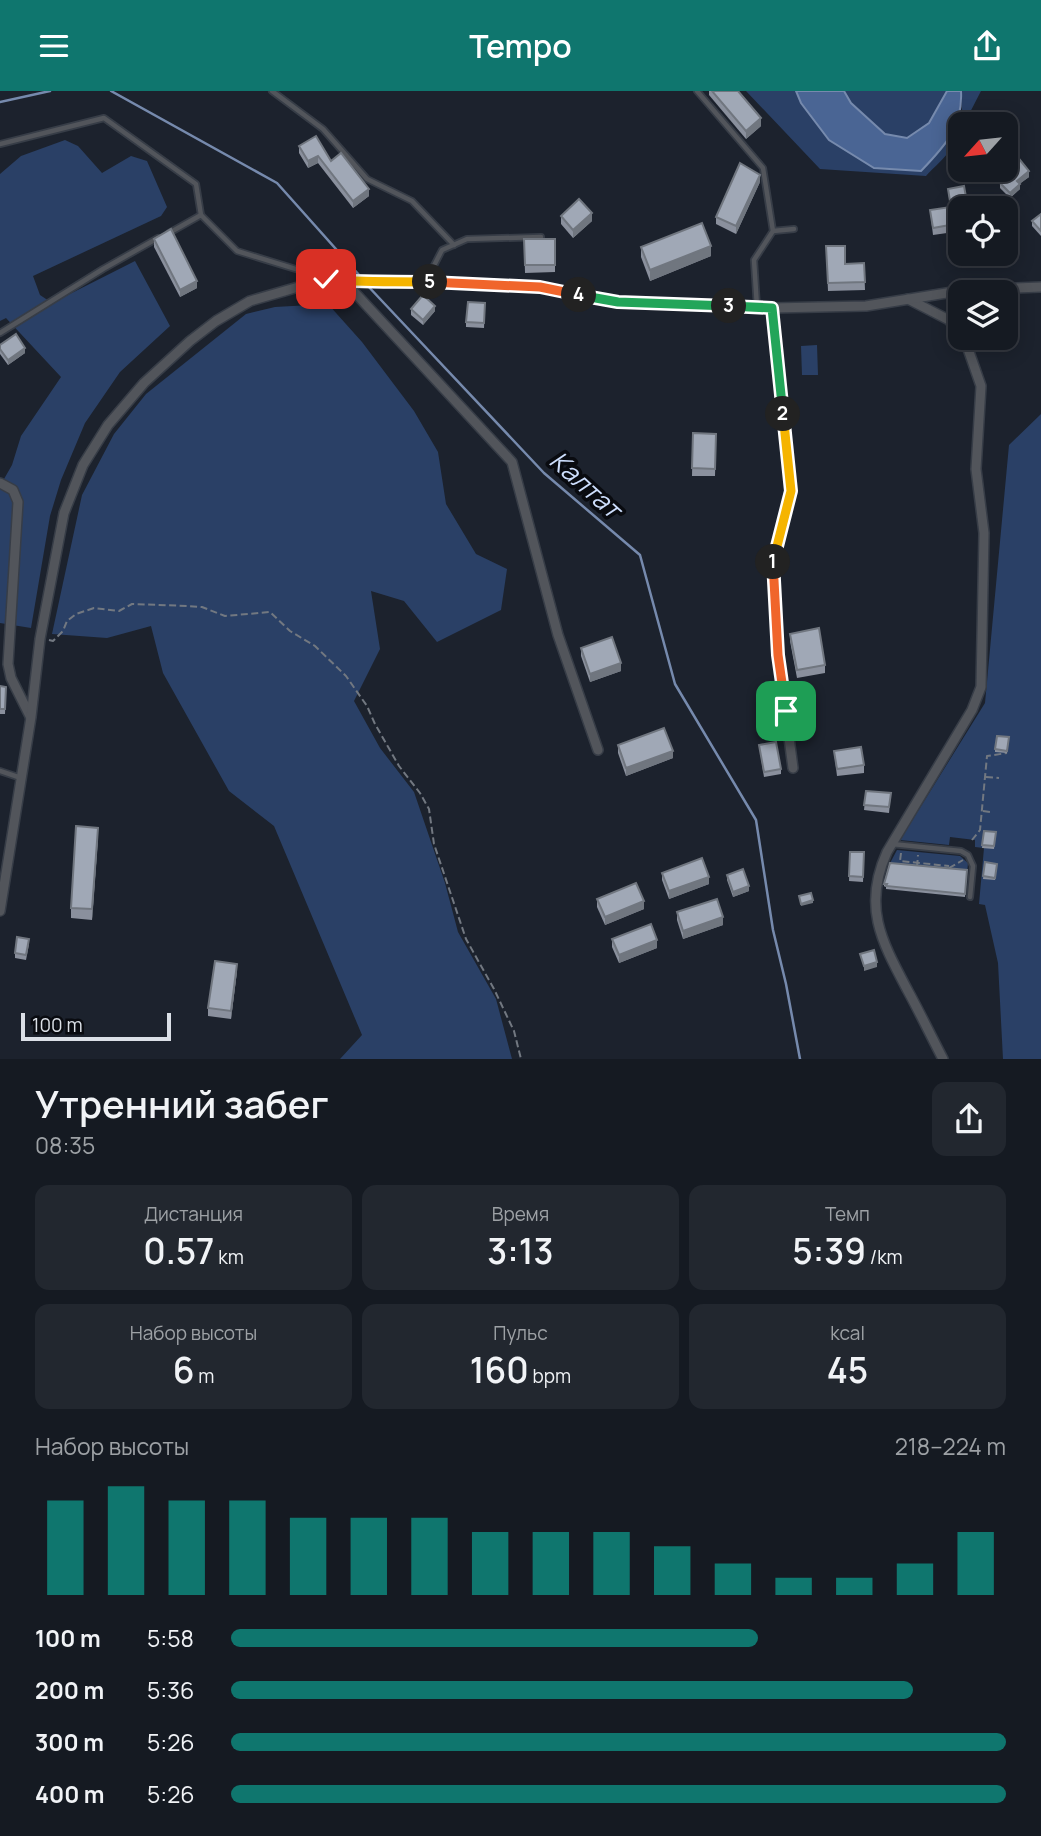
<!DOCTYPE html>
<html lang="ru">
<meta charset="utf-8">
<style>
:root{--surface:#151a22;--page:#22272f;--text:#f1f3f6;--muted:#9da1a5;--line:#343840;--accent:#0f766e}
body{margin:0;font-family:Manrope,sans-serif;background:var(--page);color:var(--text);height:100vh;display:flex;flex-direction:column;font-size:26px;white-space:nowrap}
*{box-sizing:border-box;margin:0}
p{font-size:23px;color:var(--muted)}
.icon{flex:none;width:38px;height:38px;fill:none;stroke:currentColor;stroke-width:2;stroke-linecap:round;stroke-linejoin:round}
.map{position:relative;height:968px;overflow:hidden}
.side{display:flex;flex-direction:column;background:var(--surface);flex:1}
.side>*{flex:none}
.needle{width:46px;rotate:243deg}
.buttons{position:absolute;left:948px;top:21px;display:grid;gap:14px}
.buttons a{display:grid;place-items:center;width:70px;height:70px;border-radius:14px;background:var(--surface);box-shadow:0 4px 18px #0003,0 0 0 2px var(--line);font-size:35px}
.scale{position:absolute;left:21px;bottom:18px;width:150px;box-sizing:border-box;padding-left:7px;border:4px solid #dbe0e7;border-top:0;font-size:19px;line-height:24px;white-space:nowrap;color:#dbe0e7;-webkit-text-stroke:5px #090b10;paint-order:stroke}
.pin{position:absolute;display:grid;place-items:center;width:60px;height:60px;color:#fff;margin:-30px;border-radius:14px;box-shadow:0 4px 10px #0006}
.km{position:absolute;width:35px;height:35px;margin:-18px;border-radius:50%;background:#222;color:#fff;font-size:19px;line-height:35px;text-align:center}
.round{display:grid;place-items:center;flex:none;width:74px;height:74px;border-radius:14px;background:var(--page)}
.summary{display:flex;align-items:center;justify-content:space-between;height:119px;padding:0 35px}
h1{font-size:38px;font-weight:600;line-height:52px}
.metrics{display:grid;grid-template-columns:repeat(3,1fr);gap:10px;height:119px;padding:7px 35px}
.metrics div{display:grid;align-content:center;border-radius:14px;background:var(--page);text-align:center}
.metrics b{font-size:35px;font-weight:600}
.metrics small{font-size:19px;font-weight:400}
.metrics p{font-size:19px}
.chart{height:196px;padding:14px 35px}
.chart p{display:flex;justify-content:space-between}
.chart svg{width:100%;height:126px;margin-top:7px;stroke:var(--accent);stroke-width:6}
ul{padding:0 35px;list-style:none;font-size:23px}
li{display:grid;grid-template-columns:112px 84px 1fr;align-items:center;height:52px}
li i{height:18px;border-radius:9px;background:var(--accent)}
header{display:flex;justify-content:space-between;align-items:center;height:91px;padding:0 35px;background:var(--accent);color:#fff;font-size:32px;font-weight:600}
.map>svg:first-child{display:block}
</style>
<header><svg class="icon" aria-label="menu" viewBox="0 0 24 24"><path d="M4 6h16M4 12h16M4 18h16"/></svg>Tempo<svg class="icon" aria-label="share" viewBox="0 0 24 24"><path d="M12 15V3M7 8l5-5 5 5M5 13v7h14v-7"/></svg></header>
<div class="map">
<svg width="1041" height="968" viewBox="0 0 1041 968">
<rect width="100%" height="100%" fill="#1c222d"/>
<g fill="#2a4066">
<path d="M 746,0 L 796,0 L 801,12 L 874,77 L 962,21 L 961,0 L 981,0 L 964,33 L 961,33 C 961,54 939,71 926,85 L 820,78 Z"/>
<polygon points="844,0 947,0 929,32 907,47 885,43 851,12"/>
<polygon points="65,49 78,55 102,82 131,65 147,70 167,116 161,125 33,185 40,204 52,212 135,170 170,235 120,281 85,332 61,389 50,425 31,537 0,532 0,395 12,374 21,345 61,286 6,227 0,230 0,83 21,65"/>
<polygon points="328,213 362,251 414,320 438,361 446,413 476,463 507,478 501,519 437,551 404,510 371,500 380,558 354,610 380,657 414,701 445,792 458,841 496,908 512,968 340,968 362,944 274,735 229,700 163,582 151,535 107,547 52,543 82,404 114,343 146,303 246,223 275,216"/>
<polygon points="817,254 818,284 802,284 801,255"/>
<polygon points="1041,323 1041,968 1003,968 998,872 985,814 979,813 984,757 975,756 975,749 950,746 949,754 900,749 985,612 1009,354"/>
<polygon points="897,759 960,765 968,772 967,782 889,774"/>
</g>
<path fill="#4a6594" stroke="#768aad" stroke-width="2" d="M 796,0 L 844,0 L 851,12 L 885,43 L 907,47 L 929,32 L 947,0 L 961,0 C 963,36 945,55 921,80 L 874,77 L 829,49 L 801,12 Z"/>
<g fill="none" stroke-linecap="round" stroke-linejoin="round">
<g stroke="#768aad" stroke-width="2.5">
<polyline points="111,0 277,92 360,185"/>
<polyline points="0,11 50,0"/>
<polyline points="366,193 544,382 640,464 675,593 756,729 773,839 786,893 800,968"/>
</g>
<g stroke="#373d47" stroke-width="8">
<g id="service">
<polyline points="272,0 323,38 367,88 412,110 454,154"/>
<polyline points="697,0 763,77 773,140 754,169 757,216"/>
<polyline points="0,53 104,27 196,93 201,124"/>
<polyline points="773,140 794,138"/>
<polyline points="169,142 201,124 237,160 325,187"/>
<polyline points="426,190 442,159 467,148 541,146"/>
<polyline points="0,242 103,178 158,147"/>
<polyline points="0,680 21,687"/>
<polyline points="892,753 961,760 968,764 973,775 970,806"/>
</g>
</g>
<g stroke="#373d47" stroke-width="12">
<g id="minor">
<polyline points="344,190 512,371 558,544 598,659"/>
<polyline points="908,208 949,229 961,245"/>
<polyline points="772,217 791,399 773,471 778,564 793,677"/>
<polyline points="0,392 13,399 18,411 8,573 11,587 30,625"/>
<polyline points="0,820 31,626 40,548 64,422 83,374 108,334 144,292 190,250 216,230 250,210 326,188 344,190 376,189 540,196 618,211 772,217 866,215 965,199 1041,196"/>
<path d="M 943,968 C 931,945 920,922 908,900 C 882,851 862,816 887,761 L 972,619 L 981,596 L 984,442 L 976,378 L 981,295 L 967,255 L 962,247"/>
</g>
</g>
<g stroke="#727881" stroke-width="2" stroke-dasharray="7 3.5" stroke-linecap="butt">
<polyline points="49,549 53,550 63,540 67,530 76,523 94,517 119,520 132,513 188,515 202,516 225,525 270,521 290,540 315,555 346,585 367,615 375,633 399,675 420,702 429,718 434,753 466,848 494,898 514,940 521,968"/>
<polyline points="986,686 999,687"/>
<polyline points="983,720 990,721"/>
<polyline points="972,749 980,739 987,665 1007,662"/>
<polyline points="901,762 900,770 949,775"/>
<polyline points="917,776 918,764"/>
<polyline points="949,777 963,769"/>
</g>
<use href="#service" stroke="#52555b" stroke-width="4.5"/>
<use href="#minor" stroke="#52555b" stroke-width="9"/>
</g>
<g fill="#8a909d">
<polygon points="709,0 738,0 761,35 746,48 709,4"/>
<polygon points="299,55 331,70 369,105 353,117 318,72 308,77 299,62"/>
<polygon points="1010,77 1029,86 1019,93 1020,98 1010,107 1000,97 1000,92 1010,83"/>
<polygon points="760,91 736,143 716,133 716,126"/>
<polygon points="948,98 961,117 961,140 933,144 930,119 950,116"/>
<polygon points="1041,123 1041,145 1032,135 1032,130"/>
<polygon points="561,125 592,130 573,147 561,133"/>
<polygon points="154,148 197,197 180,206 154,156"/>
<polygon points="524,148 555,148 555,181 525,182"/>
<polygon points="826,155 845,173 864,172 865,199 828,200"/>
<polygon points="641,156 711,165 650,190 641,166"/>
<polygon points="485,212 484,237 466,236 466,231"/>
<polygon points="411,218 435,220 423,234 411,224"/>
<polygon points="0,254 25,262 8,274 0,263"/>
<polygon points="693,342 716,343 715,385 692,385"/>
<polygon points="790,543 825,574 825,582 797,587 790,550"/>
<polygon points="581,557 621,580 590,591 581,565"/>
<polygon points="0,595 6,596 5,623 0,623"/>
<polygon points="1009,646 1007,662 995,661 995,658"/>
<polygon points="618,654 673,667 626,685 618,662"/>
<polygon points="759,654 781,678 781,683 764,686"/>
<polygon points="834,660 864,674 864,682 837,685"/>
<polygon points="866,700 891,702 889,722 864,719"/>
<polygon points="984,740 996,741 994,758 982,757"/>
<polygon points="98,747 92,829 71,827 71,817"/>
<polygon points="850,761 864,761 863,791 849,790"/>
<polygon points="985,771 997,773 995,789 983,788"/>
<polygon points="967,779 965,806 886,798 886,796 884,795 884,793"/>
<polygon points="662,782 709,793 669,808 662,789"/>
<polygon points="727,784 749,800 733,806 727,789"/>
<polygon points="597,808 644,818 605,834 597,816"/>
<polygon points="677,821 723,834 683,848 677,829"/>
<polygon points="612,848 657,857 619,872 612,856"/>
<polygon points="29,853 26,869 15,867 15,862"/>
<polygon points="237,880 231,928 208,925 208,917"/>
</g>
<g fill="#70767f">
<polygon points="761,27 761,35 746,48 746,40"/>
<polygon points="318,65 318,72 308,77 308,70"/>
<polygon points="1029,80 1029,86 1017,95 1017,90"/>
<polygon points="760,84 760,91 736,143 736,135"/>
<polygon points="1020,93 1020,98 1010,107 1010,102"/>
<polygon points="369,98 369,105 353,117 353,110"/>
<polygon points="592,122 592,130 573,147 573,139"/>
<polygon points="1014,145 1014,153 1006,154 1006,147"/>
<polygon points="711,155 711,165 650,190 650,179"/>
<polygon points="197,190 197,197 180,206 180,199"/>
<polygon points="435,215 435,220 423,234 423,229"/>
<polygon points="25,257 25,262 8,274 8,269"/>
<polygon points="621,572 621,580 590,591 590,583"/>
<polygon points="673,660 673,667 626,685 626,677"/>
<polygon points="98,737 98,747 92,829 92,818"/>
<polygon points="709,786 709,793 669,808 669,800"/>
<polygon points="749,795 749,800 733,806 733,801"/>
<polygon points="813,809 813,812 801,815 801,813"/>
<polygon points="644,810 644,818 605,834 605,826"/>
<polygon points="723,826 723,834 683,848 683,840"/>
<polygon points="657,849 657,857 619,872 619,864"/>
<polygon points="877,871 877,876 864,880 864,875"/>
<polygon points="237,873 237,880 231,928 231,920"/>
</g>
<g fill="#a0a8b6" stroke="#70767f" stroke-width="2">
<polygon points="712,0 738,0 761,27 746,40"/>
<polygon points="316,45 331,70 341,62 369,98 353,110 318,65 308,70 299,55"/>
<polygon points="1020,69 1029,80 1017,90 1020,93 1010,102 1000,92 1012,81 1010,77"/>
<polygon points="740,72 760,84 736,135 716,126"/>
<polygon points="964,95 968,117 961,117 961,132 933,137 930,119 951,116 948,98"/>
<polygon points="579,108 592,122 573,139 561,125"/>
<polygon points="1041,123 1041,140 1032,130"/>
<polygon points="1006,128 1010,128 1014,145 1006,147"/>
<polygon points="702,132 711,155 650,179 641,156"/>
<polygon points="171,138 197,190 180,199 154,148"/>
<polygon points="524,148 555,148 555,174 525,174"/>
<polygon points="826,155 845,155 845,173 864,172 865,191 828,192"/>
<polygon points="423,204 435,215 423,229 411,218"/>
<polygon points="468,211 485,212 484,232 466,231"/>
<polygon points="16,243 25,257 8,269 0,258 0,254"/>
<polygon points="693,342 716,343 715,378 692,377"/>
<polygon points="819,537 825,574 797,579 790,543"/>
<polygon points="612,546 621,572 590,583 581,557"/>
<polygon points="0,595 6,596 5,618 0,618"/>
<polygon points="664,637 673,660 626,677 618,654"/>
<polygon points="997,645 1009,646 1007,660 995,658"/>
<polygon points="776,651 781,678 764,681 759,654"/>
<polygon points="861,656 864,674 837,678 834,660"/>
<polygon points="866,700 891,702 889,716 864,714"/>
<polygon points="76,735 98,737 92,818 71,817"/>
<polygon points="984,740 996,741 994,755 982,754"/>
<polygon points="850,761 864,761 863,786 849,785"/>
<polygon points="702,767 709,786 669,800 662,782"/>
<polygon points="985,771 997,773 995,787 983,785"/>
<polygon points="890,772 967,779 965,803 886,795 887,793 884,793"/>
<polygon points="743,778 749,795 733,801 727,784"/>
<polygon points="636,792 644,810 605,826 597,808"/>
<polygon points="811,802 813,809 801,813 799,805"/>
<polygon points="717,808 723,826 683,840 677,821"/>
<polygon points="651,833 657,849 619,864 612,848"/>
<polygon points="17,846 29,848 26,864 15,862"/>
<polygon points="874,859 877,871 864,875 860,863"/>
<polygon points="215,870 237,873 231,920 208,917"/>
</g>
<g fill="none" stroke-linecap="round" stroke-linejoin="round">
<g stroke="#fff" stroke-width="14">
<polyline id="split-1" points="773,471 778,564 786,620"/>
</g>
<g stroke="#fff" stroke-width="14">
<polyline id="split-2" points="773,471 791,400 783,323"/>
</g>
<g stroke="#fff" stroke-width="14">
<polyline id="split-3" points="729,215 772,217 783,323"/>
</g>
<g stroke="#fff" stroke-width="14">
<polyline id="split-4" points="579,204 618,211 729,215"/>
</g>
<g stroke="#fff" stroke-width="14">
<polyline id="split-5" points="430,191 540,196 579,204"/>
</g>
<g stroke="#fff" stroke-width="14">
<path id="split-6" d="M 326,188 C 358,192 396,190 430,191"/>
</g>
<use href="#split-1" stroke="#f0652b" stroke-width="9"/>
<use href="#split-2" stroke="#f5b400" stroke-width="9"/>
<use href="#split-3" stroke="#22a559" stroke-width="9"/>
<use href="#split-4" stroke="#22a559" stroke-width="9"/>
<use href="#split-5" stroke="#f0652b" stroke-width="9"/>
<use href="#split-6" stroke="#f5b400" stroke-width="9"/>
</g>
<g text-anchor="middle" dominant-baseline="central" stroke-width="7" stroke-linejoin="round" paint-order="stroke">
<g font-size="26" font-style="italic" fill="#cddefc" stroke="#090b10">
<text transform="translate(586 393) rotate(42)">Калтат</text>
</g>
</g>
</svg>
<div class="buttons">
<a><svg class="needle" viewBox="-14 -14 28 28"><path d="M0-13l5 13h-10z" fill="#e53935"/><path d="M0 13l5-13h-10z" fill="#9da1a5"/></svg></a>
<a><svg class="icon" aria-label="locate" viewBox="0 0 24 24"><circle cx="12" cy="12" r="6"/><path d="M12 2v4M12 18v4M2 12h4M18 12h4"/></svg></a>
<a><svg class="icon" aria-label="layers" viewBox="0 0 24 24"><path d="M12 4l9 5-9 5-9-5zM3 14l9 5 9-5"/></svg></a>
</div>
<div class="scale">100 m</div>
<div class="pin" style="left:786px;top:620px;background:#1e9e55"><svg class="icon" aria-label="arrive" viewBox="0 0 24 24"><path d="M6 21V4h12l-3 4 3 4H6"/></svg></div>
<div class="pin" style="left:326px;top:188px;background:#d93025"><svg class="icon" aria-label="check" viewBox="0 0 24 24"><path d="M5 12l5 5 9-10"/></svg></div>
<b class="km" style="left:773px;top:471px">1</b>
<b class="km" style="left:783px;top:323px">2</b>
<b class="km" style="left:729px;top:215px">3</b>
<b class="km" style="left:579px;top:204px">4</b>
<b class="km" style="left:430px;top:191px">5</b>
</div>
<section class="side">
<div class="summary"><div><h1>Утренний забег</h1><p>08:35</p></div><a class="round"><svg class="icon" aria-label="share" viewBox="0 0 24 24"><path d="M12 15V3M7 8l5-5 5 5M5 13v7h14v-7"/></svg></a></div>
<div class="metrics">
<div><p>Дистанция</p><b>0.57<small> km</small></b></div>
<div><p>Время</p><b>3:13</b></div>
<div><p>Темп</p><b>5:39<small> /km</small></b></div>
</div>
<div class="metrics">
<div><p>Набор высоты</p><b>6<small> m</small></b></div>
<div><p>Пульс</p><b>160<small> bpm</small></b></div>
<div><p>kcal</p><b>45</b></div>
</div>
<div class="chart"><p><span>Набор высоты</span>218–224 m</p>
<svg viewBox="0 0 160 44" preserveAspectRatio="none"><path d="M5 44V11M15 44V6M25 44V11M35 44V11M45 44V17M55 44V17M65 44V17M75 44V22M85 44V22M95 44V22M105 44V27M115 44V33M125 44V38M135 44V38M145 44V33M155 44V22"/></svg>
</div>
<ul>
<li><b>100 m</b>5:58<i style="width:68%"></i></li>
<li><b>200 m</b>5:36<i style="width:88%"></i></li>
<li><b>300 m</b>5:26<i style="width:100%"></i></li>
<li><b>400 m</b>5:26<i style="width:100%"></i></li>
</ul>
</section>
